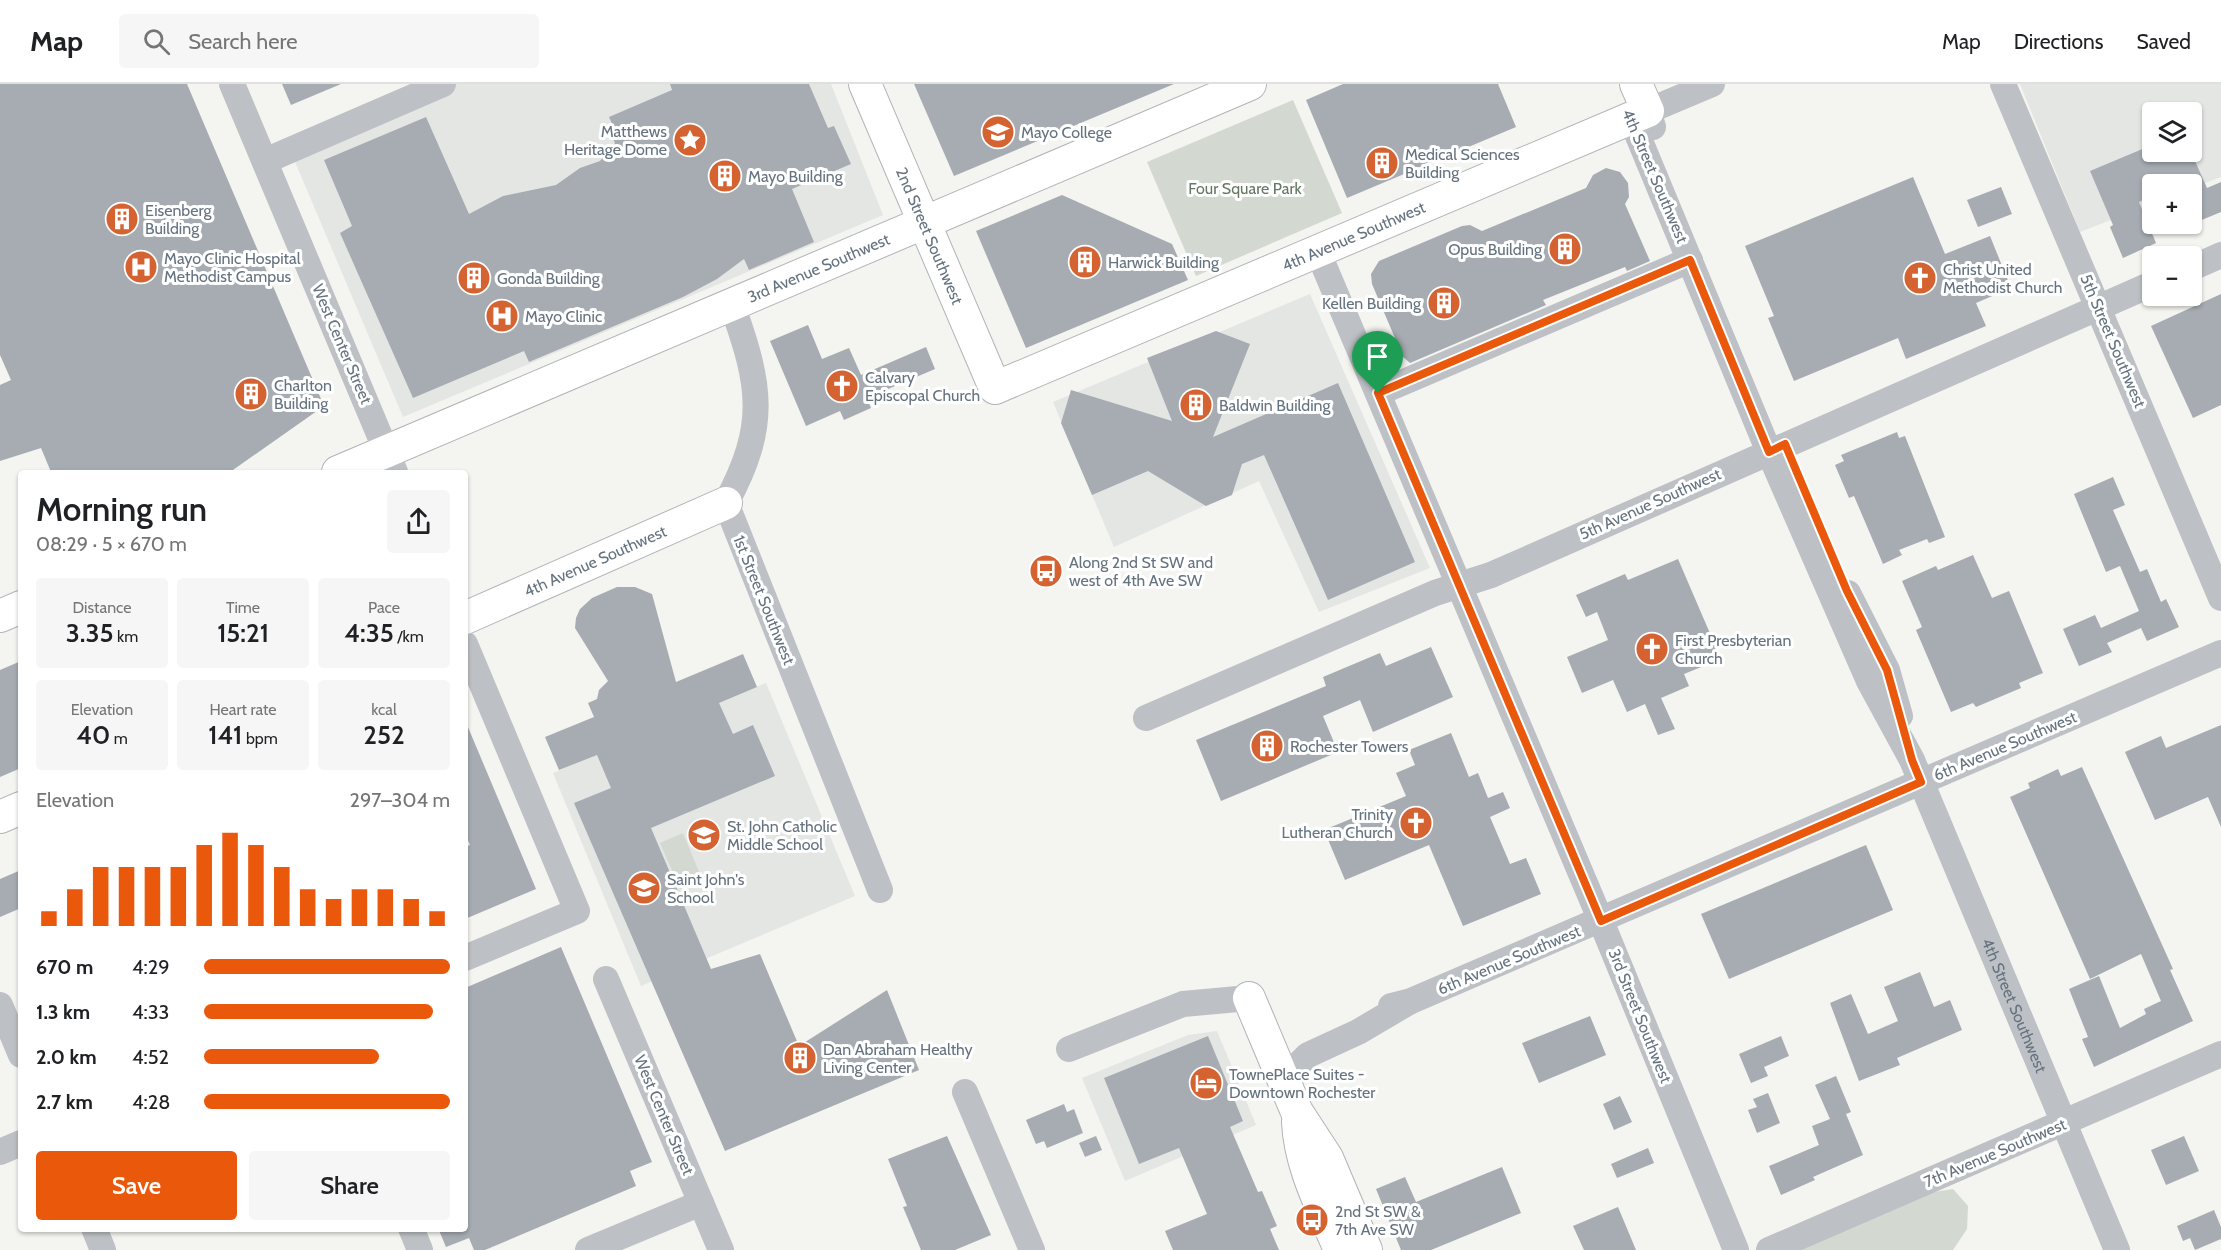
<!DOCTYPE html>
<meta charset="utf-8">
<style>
:root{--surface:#fff;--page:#f6f6f6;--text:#202124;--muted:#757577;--line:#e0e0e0;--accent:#ea580c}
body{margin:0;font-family:Cabin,sans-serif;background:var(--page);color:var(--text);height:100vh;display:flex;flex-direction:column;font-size:22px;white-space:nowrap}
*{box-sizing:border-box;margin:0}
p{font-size:20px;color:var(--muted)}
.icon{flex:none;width:33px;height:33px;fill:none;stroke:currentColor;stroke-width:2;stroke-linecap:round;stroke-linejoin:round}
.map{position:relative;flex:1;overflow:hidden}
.sheet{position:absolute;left:18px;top:386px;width:450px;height:762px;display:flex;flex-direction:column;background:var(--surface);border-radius:6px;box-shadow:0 2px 4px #0004}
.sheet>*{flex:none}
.buttons{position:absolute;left:2142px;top:18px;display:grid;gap:12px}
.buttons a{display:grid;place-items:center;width:60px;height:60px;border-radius:6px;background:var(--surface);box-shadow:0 2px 4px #0004;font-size:30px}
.pin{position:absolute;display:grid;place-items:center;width:51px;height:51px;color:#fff;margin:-62px -26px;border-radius:50% 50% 50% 0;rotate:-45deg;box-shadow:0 0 6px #0007}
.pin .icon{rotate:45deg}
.round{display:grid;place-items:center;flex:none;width:63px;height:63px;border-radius:6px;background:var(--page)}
.overview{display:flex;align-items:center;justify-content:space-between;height:102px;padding:0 18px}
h1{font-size:33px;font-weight:600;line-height:45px}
.stats{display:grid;grid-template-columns:repeat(3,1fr);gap:9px;height:102px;padding:6px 18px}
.stats div{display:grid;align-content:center;border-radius:6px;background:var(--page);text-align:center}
.stats b{font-size:26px;font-weight:600}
.stats small{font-size:16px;font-weight:400}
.stats p{font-size:16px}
.chart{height:168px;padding:12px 18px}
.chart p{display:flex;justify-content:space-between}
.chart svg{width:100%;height:108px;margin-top:6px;stroke:var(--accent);stroke-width:6}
.cta{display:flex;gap:12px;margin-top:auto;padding:12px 18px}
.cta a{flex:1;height:69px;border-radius:6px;background:var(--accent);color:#fff;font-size:24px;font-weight:600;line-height:69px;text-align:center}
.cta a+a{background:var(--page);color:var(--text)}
ul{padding:0 18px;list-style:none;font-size:20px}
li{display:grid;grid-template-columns:96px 72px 1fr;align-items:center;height:45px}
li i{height:15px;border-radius:8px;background:var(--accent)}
header{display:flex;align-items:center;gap:36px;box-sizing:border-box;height:84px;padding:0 30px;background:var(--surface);border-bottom:2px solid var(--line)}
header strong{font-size:28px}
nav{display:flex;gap:33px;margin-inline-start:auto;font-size:21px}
.search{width:420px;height:54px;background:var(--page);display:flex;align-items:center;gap:15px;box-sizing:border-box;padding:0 21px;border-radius:6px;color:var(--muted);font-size:22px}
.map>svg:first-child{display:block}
</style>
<header>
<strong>Map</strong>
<div class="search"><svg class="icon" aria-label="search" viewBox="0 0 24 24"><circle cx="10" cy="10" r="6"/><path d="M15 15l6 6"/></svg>Search here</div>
<nav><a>Map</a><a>Directions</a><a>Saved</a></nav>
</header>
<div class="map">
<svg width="2221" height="1166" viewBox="0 0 2221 1166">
<rect width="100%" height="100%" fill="#f4f4f0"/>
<g fill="#e4e6e4" fill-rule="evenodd">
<polygon points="443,0 831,0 883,131 403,333 290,66"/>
<path d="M 2020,0 L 2221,0 L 2221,93 L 2192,104 L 2192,100 L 2152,100 L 2152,120 L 2080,148 ZM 2152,28 L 2192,28 L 2192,68 L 2152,68 Z"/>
<polygon points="1310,210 1430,484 1319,528 1259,397 1114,463 1053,318"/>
<polygon points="766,599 855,812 641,902 553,689"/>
<polygon points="1217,947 1256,1041 1125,1097 1082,994 1188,951"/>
</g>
<g fill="#d3d9d0">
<polygon points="1293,16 1342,129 1196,192 1147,78"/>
<polygon points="683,749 702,795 680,805 660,759"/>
<polygon points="1953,1105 1968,1122 1967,1145 1953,1166 1790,1166 1920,1110"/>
</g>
<g fill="#a6acb2">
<polygon points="0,0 187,0 324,322 230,388 51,388 41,364 0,377 0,301 11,296 0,271"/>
<polygon points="282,0 341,0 291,21"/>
<polygon points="670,0 809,0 828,44 834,42 851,80 792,105 814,158 749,186 744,175 717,195 683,213 529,278 524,267 413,314 340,149 352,142 324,76 426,33 469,130 503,112 556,101 580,84 600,77 615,59 608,45 613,42 609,33 672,6"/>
<polygon points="914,0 1174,0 954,92"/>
<polygon points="1343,0 1498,0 1516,43 1347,114 1306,16"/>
<polygon points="2152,61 2152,68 2191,68 2207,104 2221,98 2221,128 2192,140 2192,100 2152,100 2152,112 2139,118 2156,159 2123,174 2110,143 2113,141 2090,87"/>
<polygon points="1606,84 1620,88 1628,99 1629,113 1625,120 1650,177 1627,187 1625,183 1543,216 1546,221 1410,279 1403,273 1372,200 1371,190 1379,177 1462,142 1470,141 1482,147 1586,104 1593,91"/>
<polygon points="1913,93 1945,170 1990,152 2011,204 1976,219 1986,242 1906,275 1898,254 1794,297 1768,234 1774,232 1745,162"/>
<polygon points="2001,103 2012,130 1978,143 1967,116"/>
<polygon points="1062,111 1172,160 1188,196 1026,264 976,147"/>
<polygon points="2221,210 2221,321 2193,334 2151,242"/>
<polygon points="808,241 822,275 849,264 861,291 926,263 935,285 867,314 871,324 844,336 840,327 806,342 770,257"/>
<polygon points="1216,247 1250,260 1213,353 1338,299 1415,478 1328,516 1264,371 1242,380 1232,411 1206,422 1148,387 1092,411 1061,339 1071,306 1172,337 1147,274"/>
<polygon points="1897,348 1899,354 1905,352 1945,453 1929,459 1927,455 1899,466 1902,471 1883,480 1854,412 1849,414 1835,381 1844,377 1841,371"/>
<polygon points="2113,393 2125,421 2113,426 2140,488 2147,485 2161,518 2166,515 2179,543 2147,557 2141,544 2107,559 2112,568 2079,582 2063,545 2095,531 2101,544 2139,527 2120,482 2106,488 2074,410"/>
<polygon points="1973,471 1992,514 2009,507 2043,589 2019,599 2021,604 1976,623 1973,619 1951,628 1916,546 1922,543 1902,497 1936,482 1938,486"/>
<polygon points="1678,475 1721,575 1684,590 1689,602 1661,614 1675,645 1658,651 1645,620 1627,628 1613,596 1582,609 1567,573 1608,556 1597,528 1586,533 1576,511 1625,490 1628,496"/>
<polygon points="617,503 635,503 652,510 676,598 743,570 757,603 719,619 733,650 753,641 775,692 651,744 711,885 760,870 799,962 887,906 919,986 725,1067 574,719 611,704 597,671 559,686 545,653 594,633 588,619 597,615 599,606 608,597 575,544 576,534 580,525 592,514"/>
<polygon points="1431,563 1453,613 1373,648 1360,616 1323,632 1338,668 1221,717 1196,656 1326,602 1323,593 1380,569 1386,582"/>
<polygon points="21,577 21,684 0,693 0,586"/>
<polygon points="465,636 536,805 465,835 465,763 470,761 465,749"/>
<polygon points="2221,641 2221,743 2208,713 2155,736 2125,668 2161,652 2166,664"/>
<polygon points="1451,649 1469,693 1478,689 1488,714 1503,708 1510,724 1490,733 1510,780 1526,774 1541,810 1463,842 1429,761 1345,796 1324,746 1406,712 1396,689 1415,681 1409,666"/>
<polygon points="2082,683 2173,885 2170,886 2193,937 2094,983 2082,955 2088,953 2069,905 2099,892 2120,944 2146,930 2144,925 2161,917 2141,870 2090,895 2010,713 2030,704 2028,699 2058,685 2061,692"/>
<polygon points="1866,761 1893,826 1729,895 1701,830"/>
<polygon points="21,786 21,824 0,833 0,795"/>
<polygon points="561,863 652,1078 630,1087 636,1102 485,1166 474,1166 469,1154 446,1163 438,1144 465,1144 465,904"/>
<polygon points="1920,888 1934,923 1950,916 1962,946 1897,974 1900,981 1859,997 1830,919 1851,910 1868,950 1898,937 1884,903"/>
<polygon points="1590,932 1606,971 1539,999 1522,959"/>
<polygon points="1208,952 1243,1037 1230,1043 1258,1108 1262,1107 1277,1142 1270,1145 1279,1166 1173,1166 1165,1147 1207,1130 1179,1064 1139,1080 1104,994"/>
<polygon points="1781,952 1789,972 1764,983 1768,992 1751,999 1739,970"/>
<polygon points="1836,992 1851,1028 1846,1030 1863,1071 1813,1093 1815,1096 1781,1111 1769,1082 1819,1061 1812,1042 1830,1035 1815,1001"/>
<polygon points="1768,1009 1780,1039 1757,1049 1748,1026 1757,1023 1753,1015"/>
<polygon points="1620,1012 1632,1038 1614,1046 1603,1020"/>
<polygon points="1064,1020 1067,1028 1074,1025 1083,1049 1047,1064 1044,1057 1036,1060 1026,1036"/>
<polygon points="947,1052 991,1151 955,1166 921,1166 903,1123 907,1122 888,1075"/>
<polygon points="1096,1052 1102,1066 1085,1073 1079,1059"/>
<polygon points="2184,1052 2199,1087 2166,1101 2151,1066"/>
<polygon points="1648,1064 1654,1079 1617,1094 1611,1080"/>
<polygon points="1502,1083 1521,1129 1431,1166 1401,1166 1376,1105 1405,1093 1416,1118"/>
<polygon points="1618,1123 1636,1166 1584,1166 1573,1142"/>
<polygon points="2214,1126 2221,1143 2221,1155 2195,1166 2190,1154 2183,1157 2177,1142"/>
</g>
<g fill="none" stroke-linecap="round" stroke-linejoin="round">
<g stroke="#b1b4b8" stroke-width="34">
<g id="major">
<path id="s2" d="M 865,0 L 995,304 L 1648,27 L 1636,0"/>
<path id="s3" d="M 338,388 L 1250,0"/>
<polyline points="0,532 21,523"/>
<path id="s4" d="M 465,534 L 726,419"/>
<polyline points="0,733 21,724"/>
<polyline points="1249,914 1297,1028 1327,1074 1366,1166"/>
<path d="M 1298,1038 C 1300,1083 1323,1125 1340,1166"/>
</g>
</g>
<g stroke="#bdc0c4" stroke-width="26">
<polyline points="232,0 395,388"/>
<polyline points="2003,0 2221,514"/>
<path id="s1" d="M 1631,35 L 1769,368 L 1869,597 L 1912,676 L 2117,1166"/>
<polyline points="1653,43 1648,27 1712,0"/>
<polyline points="265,77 443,0"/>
<polyline points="1318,168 1601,837 1736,1166"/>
<polyline points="2192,184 2221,171"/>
<path d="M 732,221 C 761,302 768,341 726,419 L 880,806"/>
<polyline points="1378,309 1690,176"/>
<polyline points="1848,509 1887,586 1900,632"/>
<polyline points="465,560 577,827 465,874"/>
<polyline points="1146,634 1435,509 1491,491 2152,200"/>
<polyline points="606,895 721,1166"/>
<polyline points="0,921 21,971"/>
<polyline points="1391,922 1411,917 2221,569"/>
<polyline points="1069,965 1183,920 1249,914"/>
<polyline points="1287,1005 1297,982 1308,971 1358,948 1409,918"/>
<polyline points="965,1008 1032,1166"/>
<polyline points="0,1068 21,1059"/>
<polyline points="94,1144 103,1166"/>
<polyline points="411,1144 420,1166"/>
<polyline points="588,1166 701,1119"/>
<polyline points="1769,1166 2221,970"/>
</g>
<use href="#major" stroke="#fff" stroke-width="32"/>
</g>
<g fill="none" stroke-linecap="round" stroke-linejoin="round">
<g stroke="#fff" stroke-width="12">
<polygon id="route" points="1690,176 1769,368 1785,360 1847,507 1887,586 1912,676 1921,698 1601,837 1378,309"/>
</g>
<use href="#route" stroke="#ea580c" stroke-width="8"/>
</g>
<defs>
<g id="university-disc" transform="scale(1.725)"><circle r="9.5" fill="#d46331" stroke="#fff"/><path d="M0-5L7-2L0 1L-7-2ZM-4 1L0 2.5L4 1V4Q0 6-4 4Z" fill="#fff"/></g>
<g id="sight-disc" transform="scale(1.725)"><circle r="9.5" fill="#d46331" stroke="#fff"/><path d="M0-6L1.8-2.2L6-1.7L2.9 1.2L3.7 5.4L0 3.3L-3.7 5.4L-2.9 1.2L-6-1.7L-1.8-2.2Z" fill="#fff"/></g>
<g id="building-disc" transform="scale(1.725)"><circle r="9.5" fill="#d46331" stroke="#fff"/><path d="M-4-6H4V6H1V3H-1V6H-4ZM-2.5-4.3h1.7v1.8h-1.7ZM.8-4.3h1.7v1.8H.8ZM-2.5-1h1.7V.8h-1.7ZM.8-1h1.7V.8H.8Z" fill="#fff"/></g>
<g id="hospital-disc" transform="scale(1.725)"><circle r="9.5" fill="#d46331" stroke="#fff"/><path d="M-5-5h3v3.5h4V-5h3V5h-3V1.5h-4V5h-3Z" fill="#fff"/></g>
<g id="church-disc" transform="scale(1.725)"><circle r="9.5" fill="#d46331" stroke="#fff"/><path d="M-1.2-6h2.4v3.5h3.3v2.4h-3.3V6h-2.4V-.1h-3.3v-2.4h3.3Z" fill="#fff"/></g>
<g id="bus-disc" transform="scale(1.725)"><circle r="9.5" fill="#d46331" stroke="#fff"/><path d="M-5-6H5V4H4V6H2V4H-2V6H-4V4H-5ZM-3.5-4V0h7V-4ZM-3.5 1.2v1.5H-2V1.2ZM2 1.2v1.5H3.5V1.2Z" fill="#fff"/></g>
<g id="school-disc" transform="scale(1.725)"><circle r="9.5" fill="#d46331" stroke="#fff"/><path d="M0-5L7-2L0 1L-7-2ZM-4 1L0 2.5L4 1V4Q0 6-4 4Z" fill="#fff"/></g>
<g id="hotel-disc" transform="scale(1.725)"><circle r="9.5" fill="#d46331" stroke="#fff"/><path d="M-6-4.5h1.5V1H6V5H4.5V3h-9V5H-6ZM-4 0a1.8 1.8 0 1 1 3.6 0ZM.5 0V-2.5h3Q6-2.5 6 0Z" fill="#fff"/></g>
</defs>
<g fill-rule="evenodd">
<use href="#university-disc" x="998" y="48"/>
<use href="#sight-disc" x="690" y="56"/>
<use href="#building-disc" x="1382" y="79"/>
<use href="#building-disc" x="725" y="92"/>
<use href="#building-disc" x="122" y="135"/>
<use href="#building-disc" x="1565" y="165"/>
<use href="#building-disc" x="1085" y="178"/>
<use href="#hospital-disc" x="141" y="183"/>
<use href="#building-disc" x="474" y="194"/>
<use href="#church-disc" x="1920" y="194"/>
<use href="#building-disc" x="1444" y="219"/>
<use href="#hospital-disc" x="502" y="232"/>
<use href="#church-disc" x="842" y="302"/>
<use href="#building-disc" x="251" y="310"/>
<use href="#building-disc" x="1196" y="321"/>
<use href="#bus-disc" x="1046" y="487"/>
<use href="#church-disc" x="1652" y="565"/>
<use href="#building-disc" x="1267" y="662"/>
<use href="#church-disc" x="1416" y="739"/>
<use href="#school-disc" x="704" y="751"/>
<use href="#school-disc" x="644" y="804"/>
<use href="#building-disc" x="800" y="974"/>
<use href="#hotel-disc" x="1206" y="999"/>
<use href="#bus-disc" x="1312" y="1136"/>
</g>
<g text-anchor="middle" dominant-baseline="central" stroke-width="6" stroke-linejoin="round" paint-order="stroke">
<g font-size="16" fill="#65727f" stroke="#fff" text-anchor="start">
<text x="667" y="47" text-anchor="end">Matthews<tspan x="667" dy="18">Heritage Dome</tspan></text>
<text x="1021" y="48">Mayo College</text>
<text x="1405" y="70">Medical Sciences<tspan x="1405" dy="18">Building</tspan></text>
<text x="748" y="92">Mayo Building</text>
<text x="145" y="126">Eisenberg<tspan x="145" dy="18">Building</tspan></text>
<text x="1542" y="165" text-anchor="end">Opus Building</text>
<text x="164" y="174">Mayo Clinic Hospital<tspan x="164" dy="18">Methodist Campus</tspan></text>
<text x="1108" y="178">Harwick Building</text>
<text x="1943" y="185">Christ United<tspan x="1943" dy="18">Methodist Church</tspan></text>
<text x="497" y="194">Gonda Building</text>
<text x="1421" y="219" text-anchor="end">Kellen Building</text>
<text x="525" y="232">Mayo Clinic</text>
<text x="865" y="293">Calvary<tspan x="865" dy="18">Episcopal Church</tspan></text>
<text x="274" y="301">Charlton<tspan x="274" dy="18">Building</tspan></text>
<text x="1219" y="321">Baldwin Building</text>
<text x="1069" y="478">Along 2nd St SW and<tspan x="1069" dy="18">west of 4th Ave SW</tspan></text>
<text x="1675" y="556">First Presbyterian<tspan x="1675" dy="18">Church</tspan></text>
<text x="1290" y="662">Rochester Towers</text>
<text x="1393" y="730" text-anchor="end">Trinity<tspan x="1393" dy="18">Lutheran Church</tspan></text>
<text x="727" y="742">St. John Catholic<tspan x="727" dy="18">Middle School</tspan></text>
<text x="667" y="795">Saint John's<tspan x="667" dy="18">School</tspan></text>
<text x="823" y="965">Dan Abraham Healthy<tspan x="823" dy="18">Living Center</tspan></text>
<text x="1229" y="990">TownePlace Suites -<tspan x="1229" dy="18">Downtown Rochester</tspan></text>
<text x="1335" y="1127">2nd St SW &amp;<tspan x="1335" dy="18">7th Ave SW</tspan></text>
</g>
<g font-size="16" fill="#65727f" stroke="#fff">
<text transform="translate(1655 92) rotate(67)">4th Street Southwest</text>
<text stroke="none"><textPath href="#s2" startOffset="165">2nd Street Southwest</textPath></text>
<text stroke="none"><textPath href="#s2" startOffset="720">4th Avenue Southwest</textPath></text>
<text stroke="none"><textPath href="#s3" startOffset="522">3rd Avenue Southwest</textPath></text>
<text transform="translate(2113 257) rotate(67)">5th Street Southwest</text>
<text transform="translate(342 260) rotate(67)">West Center Street</text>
<text transform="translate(1650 420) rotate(-24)">5th Avenue Southwest</text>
<text stroke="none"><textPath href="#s4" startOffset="142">4th Avenue Southwest</textPath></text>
<text transform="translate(764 516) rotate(68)">1st Street Southwest</text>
<text transform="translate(2005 662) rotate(-23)">6th Avenue Southwest</text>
<text transform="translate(1509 876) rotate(-23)">6th Avenue Southwest</text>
<text stroke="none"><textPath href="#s1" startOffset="966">4th Street Southwest</textPath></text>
<text transform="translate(1640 932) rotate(68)">3rd Street Southwest</text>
<text transform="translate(664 1031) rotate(67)">West Center Street</text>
<text transform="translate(1995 1069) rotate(-23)">7th Avenue Southwest</text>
</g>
<g font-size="16" fill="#667764" stroke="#fff">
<text x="1245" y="104">Four Square Park</text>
</g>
</g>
</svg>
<div class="buttons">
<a><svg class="icon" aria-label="layers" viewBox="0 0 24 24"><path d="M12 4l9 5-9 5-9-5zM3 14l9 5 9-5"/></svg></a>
<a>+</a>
<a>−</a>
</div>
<div class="pin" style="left:1378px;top:309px;background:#1e9e55"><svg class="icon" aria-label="arrive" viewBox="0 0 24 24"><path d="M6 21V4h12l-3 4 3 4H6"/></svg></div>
<section class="sheet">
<div class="overview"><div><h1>Morning run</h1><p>08:29 · 5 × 670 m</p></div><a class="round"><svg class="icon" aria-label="share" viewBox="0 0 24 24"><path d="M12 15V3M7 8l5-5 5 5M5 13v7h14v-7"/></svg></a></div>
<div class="stats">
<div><p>Distance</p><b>3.35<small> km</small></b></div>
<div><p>Time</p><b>15:21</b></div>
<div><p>Pace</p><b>4:35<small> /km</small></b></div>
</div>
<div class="stats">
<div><p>Elevation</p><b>40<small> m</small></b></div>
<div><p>Heart rate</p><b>141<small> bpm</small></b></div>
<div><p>kcal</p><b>252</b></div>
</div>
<div class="chart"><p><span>Elevation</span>297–304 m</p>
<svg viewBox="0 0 160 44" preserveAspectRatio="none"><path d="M5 44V38M15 44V29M25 44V20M35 44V20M45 44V20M55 44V20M65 44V11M75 44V6M85 44V11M95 44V20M105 44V29M115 44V33M125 44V29M135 44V29M145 44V33M155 44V38"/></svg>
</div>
<ul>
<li><b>670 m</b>4:29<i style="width:100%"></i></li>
<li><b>1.3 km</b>4:33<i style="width:93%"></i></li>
<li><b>2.0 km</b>4:52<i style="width:71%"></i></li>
<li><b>2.7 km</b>4:28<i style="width:100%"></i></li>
</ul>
<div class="cta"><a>Save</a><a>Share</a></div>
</section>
</div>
